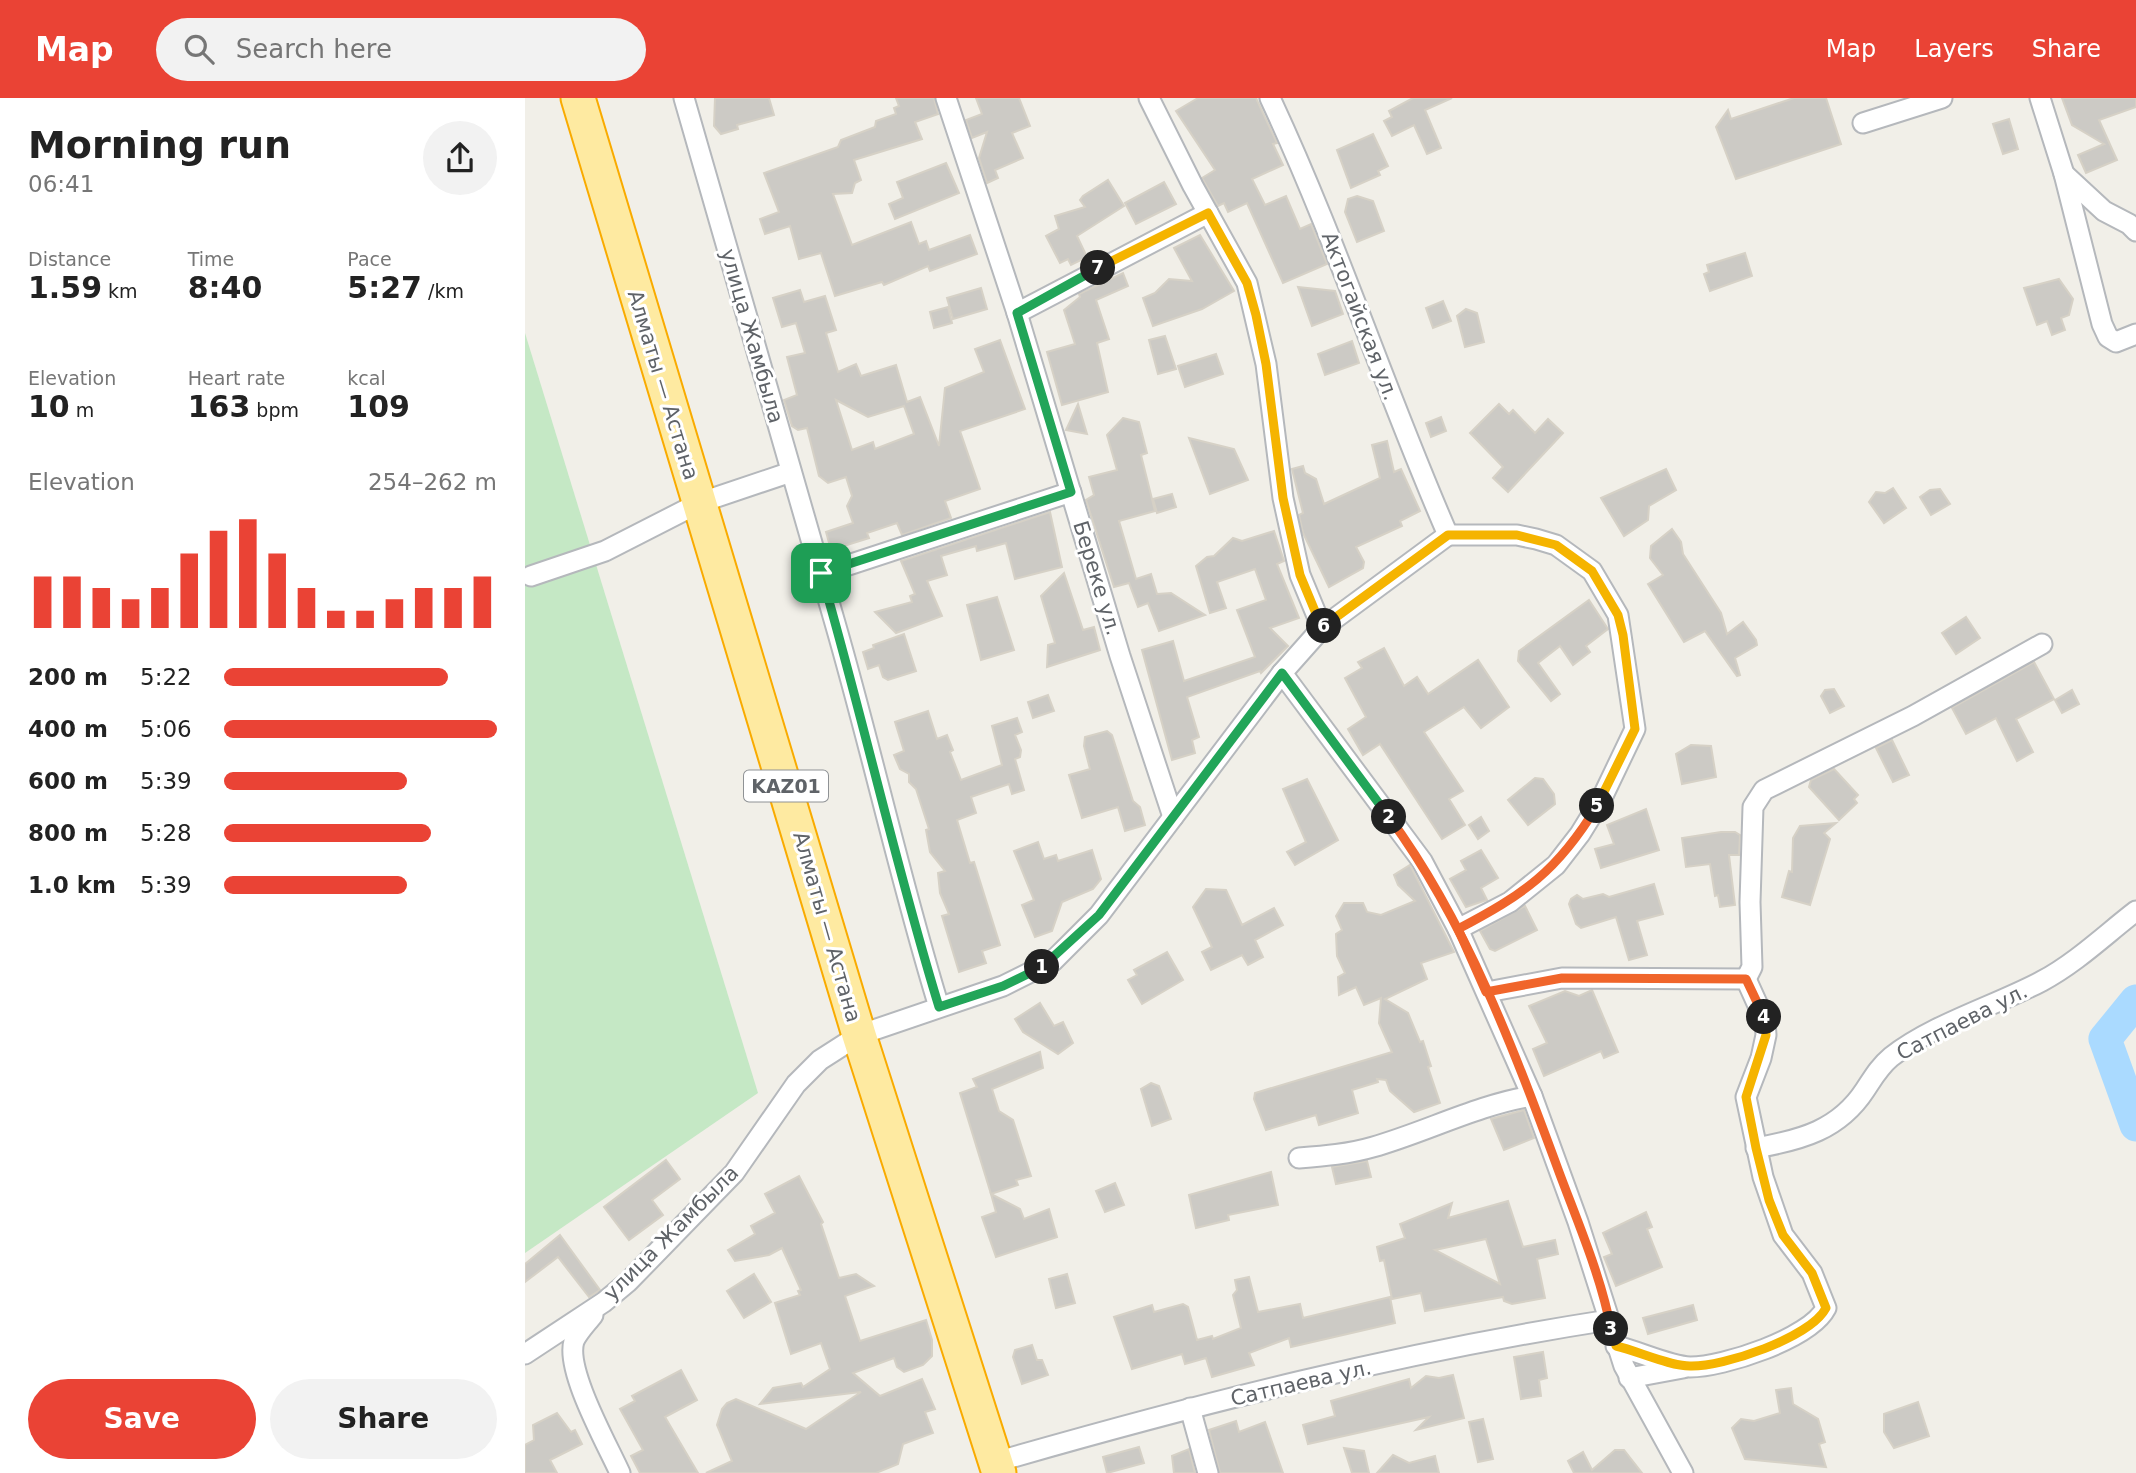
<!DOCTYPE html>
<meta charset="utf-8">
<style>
:root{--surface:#fff;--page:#f2f2f2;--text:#222;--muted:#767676;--accent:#ea4335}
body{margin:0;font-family:"DejaVu Sans",sans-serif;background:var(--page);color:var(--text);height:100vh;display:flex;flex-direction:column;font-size:26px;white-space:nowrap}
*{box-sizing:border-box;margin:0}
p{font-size:23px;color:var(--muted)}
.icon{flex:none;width:38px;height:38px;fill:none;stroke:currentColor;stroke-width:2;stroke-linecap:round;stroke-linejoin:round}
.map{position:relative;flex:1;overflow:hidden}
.side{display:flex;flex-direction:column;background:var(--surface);width:525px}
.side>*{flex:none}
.pin{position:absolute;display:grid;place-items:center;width:60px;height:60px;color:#fff;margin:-30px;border-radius:14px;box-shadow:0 4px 10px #0006}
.km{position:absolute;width:35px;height:35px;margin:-18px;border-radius:50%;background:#222;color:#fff;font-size:19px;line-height:35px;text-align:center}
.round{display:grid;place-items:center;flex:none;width:74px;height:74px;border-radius:37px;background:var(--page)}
.overview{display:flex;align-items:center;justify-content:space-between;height:119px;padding:0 28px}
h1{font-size:38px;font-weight:800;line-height:52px}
.figures{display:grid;grid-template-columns:repeat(3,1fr);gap:10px;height:119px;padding:7px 28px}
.figures div{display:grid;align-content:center}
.figures b{font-size:30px;font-weight:800}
.figures small{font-size:19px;font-weight:400}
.figures p{font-size:19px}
.chart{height:196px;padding:14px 28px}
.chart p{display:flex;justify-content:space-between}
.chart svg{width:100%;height:126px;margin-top:7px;stroke:var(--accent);stroke-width:6}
.button{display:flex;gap:14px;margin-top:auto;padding:14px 28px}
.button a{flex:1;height:80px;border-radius:42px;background:var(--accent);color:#fff;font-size:28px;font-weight:800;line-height:80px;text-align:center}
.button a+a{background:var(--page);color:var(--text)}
ul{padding:0 28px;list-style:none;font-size:23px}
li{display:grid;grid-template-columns:112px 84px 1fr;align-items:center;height:52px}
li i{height:18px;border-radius:9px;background:var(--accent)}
header{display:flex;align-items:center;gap:42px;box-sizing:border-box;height:98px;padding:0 35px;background:var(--accent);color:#fff}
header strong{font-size:33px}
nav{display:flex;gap:38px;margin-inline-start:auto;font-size:24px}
.search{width:490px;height:63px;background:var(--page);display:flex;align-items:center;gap:18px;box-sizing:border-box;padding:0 24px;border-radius:38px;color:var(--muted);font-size:26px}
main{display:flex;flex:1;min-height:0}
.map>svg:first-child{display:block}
</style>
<header>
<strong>Map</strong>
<div class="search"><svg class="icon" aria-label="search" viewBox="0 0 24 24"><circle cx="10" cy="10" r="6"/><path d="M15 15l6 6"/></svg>Search here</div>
<nav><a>Map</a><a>Layers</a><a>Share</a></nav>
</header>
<main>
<section class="side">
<div class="overview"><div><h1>Morning run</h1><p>06:41</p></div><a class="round"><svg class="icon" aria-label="share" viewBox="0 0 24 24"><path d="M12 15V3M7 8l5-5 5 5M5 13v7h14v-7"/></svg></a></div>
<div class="figures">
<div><p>Distance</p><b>1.59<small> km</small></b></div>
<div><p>Time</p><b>8:40</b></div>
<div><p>Pace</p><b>5:27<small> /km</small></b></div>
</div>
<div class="figures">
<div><p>Elevation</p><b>10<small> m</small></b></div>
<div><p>Heart rate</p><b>163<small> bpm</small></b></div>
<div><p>kcal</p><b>109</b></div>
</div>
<div class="chart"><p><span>Elevation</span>254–262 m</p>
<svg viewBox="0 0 160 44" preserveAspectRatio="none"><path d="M5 44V26M15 44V26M25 44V30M35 44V34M45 44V30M55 44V18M65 44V10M75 44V6M85 44V18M95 44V30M105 44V38M115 44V38M125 44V34M135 44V30M145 44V30M155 44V26"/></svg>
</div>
<ul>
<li><b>200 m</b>5:22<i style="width:82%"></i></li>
<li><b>400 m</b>5:06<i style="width:100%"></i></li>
<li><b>600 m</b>5:39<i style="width:67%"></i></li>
<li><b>800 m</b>5:28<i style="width:76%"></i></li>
<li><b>1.0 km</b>5:39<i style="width:67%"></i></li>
</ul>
<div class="button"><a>Save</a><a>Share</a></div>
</section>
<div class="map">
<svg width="1611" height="1375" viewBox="0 0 1611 1375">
<rect width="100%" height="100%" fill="#f1efe8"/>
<polygon fill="#c5e8c5" points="0,235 233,995 0,1155"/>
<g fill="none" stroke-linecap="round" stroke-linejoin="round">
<polyline stroke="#aadaff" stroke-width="33" points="1611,903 1580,941 1611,1027"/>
</g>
<g fill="#cccac5" stroke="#d6d1c6" stroke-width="2" fill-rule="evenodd">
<polygon points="190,0 244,0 249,17 212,27 213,31 196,36 189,28"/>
<polygon points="371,0 409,0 413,16 390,24 397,41 329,62 336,82 330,85 327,95 308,96 327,147 386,124 394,146 401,143 404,152 445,137 452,156 405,173 403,168 359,187 357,184 310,198 296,155 274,161 265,128 240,136 235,121 254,114 239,75 313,49 316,42 350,29 351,23 371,16 369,10 374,8"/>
<polygon points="451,0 494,0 505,28 487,35 498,60 470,72 473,80 462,85 454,60 462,34 447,40 441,22 457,16"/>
<polygon points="673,0 731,0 752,45 748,46 758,67 727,81 740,107 761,98 775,131 786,126 802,166 758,185 722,105 703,114 699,105 693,108 677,80 690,72 651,13"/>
<polygon points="888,0 927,0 900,12 916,50 902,56 889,27 867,38 859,23 867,19 864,13"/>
<polygon points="1269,0 1301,0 1316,46 1211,81 1191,29 1203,12 1206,21"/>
<polygon points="1537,0 1611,0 1611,9 1574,22 1592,62 1561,75 1553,57 1579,46 1547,27"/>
<polygon points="1484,21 1493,51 1478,56 1468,26"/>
<polygon points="848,36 863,68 853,73 855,77 826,90 812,52"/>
<polygon points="421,65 434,95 370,121 364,106 378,100 372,84"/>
<polygon points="583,82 599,108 552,138 562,159 546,167 543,161 535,165 521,138 534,131 530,118 560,109 555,102 558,98"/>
<polygon points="639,84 651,106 611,126 600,105"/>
<polygon points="832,98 848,103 859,133 832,144 820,114 823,101"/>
<polygon points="675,137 709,193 677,211 628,228 618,200 630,195 644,181 667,183 649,150"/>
<polygon points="1220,155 1227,178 1185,193 1179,176 1184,174 1182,167"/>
<polygon points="598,175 603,188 571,202 584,241 572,245 583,294 537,307 522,254 550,246 539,212 555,199 554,196"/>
<polygon points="1534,181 1548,201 1544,217 1536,220 1540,232 1527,237 1522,223 1512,227 1499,190"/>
<polygon points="773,189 810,193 818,216 787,228"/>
<polygon points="456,190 462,211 428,221 422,200"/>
<path d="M 275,192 L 279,204 L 300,198 L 311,232 L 301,235 L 313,274 L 331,266 L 336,278 L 371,267 L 382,304 L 395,299 L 414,348 L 420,290 L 459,274 L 450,251 L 475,242 L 500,311 L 435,333 L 455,391 L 420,403 L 426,420 L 377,437 L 372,425 L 342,435 L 344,440 L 306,452 L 301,434 L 328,425 L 322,408 L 327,398 L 321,379 L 303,385 L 294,378 L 282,330 L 273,332 L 267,328 L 259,302 L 272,297 L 262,259 L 280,255 L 271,225 L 257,229 L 248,200 ZM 311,302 L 343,319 L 379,308 L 389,336 L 350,351 L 348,344 L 327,352 Z"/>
<polygon points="918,203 926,223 908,230 901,210"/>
<polygon points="423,209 427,225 409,230 405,214"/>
<polygon points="941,211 952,215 959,244 940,249 932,218"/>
<polygon points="640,238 651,271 633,276 624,242"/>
<polygon points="827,243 834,265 800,277 793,256"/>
<polygon points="691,256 698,276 660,289 653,268"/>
<polygon points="553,306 562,336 541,332"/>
<polygon points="974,306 984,316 988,312 1010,335 1023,321 1038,335 983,394 968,380 978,369 945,335"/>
<polygon points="916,319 921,333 906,339 901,325"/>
<polygon points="598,320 614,324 622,355 616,357 630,413 594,423 611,481 626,476 632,496 646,495 680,517 634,533 623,505 613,509 604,485 589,489 561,402 569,397 564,379 592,372 582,337"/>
<polygon points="664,340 709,351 723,382 685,396"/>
<polygon points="862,343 869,374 876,371 895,413 875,423 877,428 831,449 839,464 838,470 804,489 778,435 774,417 778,415 767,371 778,368 780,375 791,381 799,406 855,380 847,347"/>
<polygon points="1141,371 1151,392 1124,408 1123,422 1099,438 1076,400"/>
<polygon points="1368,390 1381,410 1359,425 1344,404 1351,394 1360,395"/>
<polygon points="1415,391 1425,406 1406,417 1395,399 1405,392"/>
<polygon points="647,396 651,409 632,415 628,401"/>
<polygon points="525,414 537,469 490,481 481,445 452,453 451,448 416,458 422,477 402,483 417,518 371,535 350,514 387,504 385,498 390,496 376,463"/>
<polygon points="1147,431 1156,444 1158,456 1196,515 1202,536 1218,524 1231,542 1232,547 1210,560 1215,577 1212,578 1180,533 1159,544 1123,486 1138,477 1125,460 1126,448"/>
<polygon points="749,433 759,463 752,466 774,520 745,530 763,548 736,575 735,573 662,599 674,639 667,642 670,655 647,662 617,552 648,543 659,583 730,559 712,512 741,502 730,471 692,484 701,510 685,515 671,468 682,459 689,458 708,440 717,443"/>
<polygon points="539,475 558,532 569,529 575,552 522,569 523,547 530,545 516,498"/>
<polygon points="472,499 489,552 456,562 442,507"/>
<polygon points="1064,502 1083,531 1061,548 1065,554 1048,567 1035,548 1013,565 1035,596 1026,603 993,563 994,553"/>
<polygon points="1441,519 1455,540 1431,556 1417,535"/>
<polygon points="379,536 391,573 363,582 358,579 354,567 343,571 338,554 349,550 348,547"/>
<polygon points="859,550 879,588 892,579 903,596 953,562 984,609 956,630 939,609 899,634 938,693 924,701 940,727 917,741 855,646 838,657 823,631 841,619 820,580 837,570 833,564"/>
<polygon points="1509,564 1529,601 1491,621 1508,654 1492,663 1471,620 1441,636 1427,610"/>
<polygon points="1309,591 1319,608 1305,615 1296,598 1300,592"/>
<polygon points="1547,592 1554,606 1537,615 1530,602"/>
<polygon points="523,597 529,613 508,620 503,604"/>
<polygon points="403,613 412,641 422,637 428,652 425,654 436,682 477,667 467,628 492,620 497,634 490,637 496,652 495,659 490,661 499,692 487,696 484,686 446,699 451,715 432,722 445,765 449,764 475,847 457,853 461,865 434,874 417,818 424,816 415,795 413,775 420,773 405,754 401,732 404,731 391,691 384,684 384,676 375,671 369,657 379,653 370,624"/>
<polygon points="582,633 587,637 608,703 615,709 620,727 600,733 593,709 557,720 544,677 565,671 559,648 560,639"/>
<polygon points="1367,642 1384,677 1368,684 1351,650"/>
<polygon points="1166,647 1186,648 1191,679 1157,686 1151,656"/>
<polygon points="1309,671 1333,697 1329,701 1332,705 1314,722 1284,689 1286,682"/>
<polygon points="1010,680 1018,681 1029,696 1030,706 1003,727 983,702"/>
<polygon points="782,681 813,742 770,767 762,754 781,744 758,691"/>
<polygon points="1121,711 1134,752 1076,770 1070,751 1089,746 1082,727"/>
<polygon points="956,719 964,733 953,741 944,727"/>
<polygon points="1311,725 1299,735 1305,741 1285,807 1257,799 1264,773 1267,774 1268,740 1275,728"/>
<polygon points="1196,734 1210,734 1215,737 1214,757 1204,757 1210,807 1195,809 1193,797 1190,798 1185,766 1161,769 1157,740"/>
<polygon points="513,744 519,761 531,757 533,763 567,752 576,781 568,791 537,804 527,833 510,839 497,807 509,802 489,753"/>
<polygon points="956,752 973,780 956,790 962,802 941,809 925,781 941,772 936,763"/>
<polygon points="885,767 929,854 896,865 902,881 860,901 883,915 895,944 898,943 906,968 903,969 915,1005 889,1014 865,993 861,982 852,981 853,984 827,992 833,1015 794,1027 791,1017 741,1032 729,1001 730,995 867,954 854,925 856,900 839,907 831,889 814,897 813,879 820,875 812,858 811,836 817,832 811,818 819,805 838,805 842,814 856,817 890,803 873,787 869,777"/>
<polygon points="1129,786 1138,816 1112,823 1122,857 1104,862 1091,819 1056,830 1051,826 1044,806 1046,801 1052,797 1058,801 1078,796 1084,799"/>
<polygon points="681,791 701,792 717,827 749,810 758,827 730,842 738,859 723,867 717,857 686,872 677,854 687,849 668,809"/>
<polygon points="1000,808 1012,832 970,853 965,851 955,833"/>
<polygon points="642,854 658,882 617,906 603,882 612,877 609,872"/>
<polygon points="1067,892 1093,954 1079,960 1076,953 1019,978 1008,951 1022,945 1004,908 1040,893 1054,898"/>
<polygon points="515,905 529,928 538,924 548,945 533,956 498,934 490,921"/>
<polygon points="515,954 518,970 467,991 474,1013 488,1022 506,1078 491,1082 493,1087 466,1096 435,995 452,989 448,981"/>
<polygon points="626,985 634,988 646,1021 627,1028 616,991"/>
<polygon points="999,1012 1009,1040 979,1052 966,1021"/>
<polygon points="141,1062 155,1081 127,1102 138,1117 104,1142 79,1109"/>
<polygon points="842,1063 846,1079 811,1086 807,1069"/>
<polygon points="746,1074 753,1107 703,1117 704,1122 671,1130 664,1097"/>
<polygon points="274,1078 298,1124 296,1126 314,1180 331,1176 349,1188 320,1198 335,1243 401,1222 407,1242 407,1258 398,1267 379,1274 372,1269 369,1260 328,1275 355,1298 397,1281 410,1311 400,1314 408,1335 378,1346 373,1366 351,1375 181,1375 207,1363 192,1327 197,1311 202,1305 211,1301 281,1331 336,1294 235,1306 248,1290 276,1285 278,1289 305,1271 296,1245 266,1256 250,1205 275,1197 273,1193 276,1192 257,1150 244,1157 210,1163 203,1152 230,1136 226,1128 250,1115 240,1096"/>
<polygon points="590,1085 599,1107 580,1114 571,1093"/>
<polygon points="466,1096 495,1111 499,1121 524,1111 532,1139 471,1159 457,1119 471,1114"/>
<path d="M 983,1103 L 998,1149 L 1030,1142 L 1033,1156 L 1012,1161 L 1020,1200 L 987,1206 L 979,1203 L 978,1199 L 900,1213 L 896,1195 L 867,1201 L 859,1162 L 855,1163 L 852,1149 L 880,1140 L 875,1126 L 927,1105 L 923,1120 ZM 961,1141 L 975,1186 L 910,1152 Z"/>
<polygon points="1121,1114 1127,1129 1122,1131 1137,1169 1091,1188 1079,1159 1087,1156 1078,1135"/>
<polygon points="35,1137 75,1192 64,1199 33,1159 0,1184 0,1166"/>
<polygon points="229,1176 246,1204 219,1220 202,1193"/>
<polygon points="542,1176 550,1205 531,1210 524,1181"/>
<polygon points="724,1179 733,1214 775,1206 778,1220 865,1199 870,1225 766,1249 764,1240 724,1255 729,1267 687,1279 681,1260 660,1266 657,1256 607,1271 589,1219 627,1207 629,1214 658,1206 663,1209 672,1242 687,1238 688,1241 716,1230 708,1197 712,1192 710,1182"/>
<polygon points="1168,1207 1172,1222 1123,1236 1118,1220"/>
<polygon points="507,1247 512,1262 517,1262 523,1277 497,1286 488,1259 490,1252"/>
<polygon points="1018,1254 1022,1280 1014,1282 1016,1298 996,1301 989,1259"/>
<polygon points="156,1272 172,1302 140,1319 173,1375 115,1375 106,1358 118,1352 95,1311 110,1303 107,1298"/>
<polygon points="928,1277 939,1320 891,1332 904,1319 783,1346 778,1327 810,1318 806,1303 884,1281 886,1290 901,1278 914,1280"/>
<polygon points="1266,1290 1268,1306 1293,1321 1300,1344 1294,1346 1301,1369 1220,1361 1207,1330 1216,1321 1229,1323 1255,1315 1251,1292"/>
<polygon points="1393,1304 1404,1338 1369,1350 1359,1334 1359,1316"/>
<polygon points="32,1315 46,1334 50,1332 57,1346 25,1362 32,1375 0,1375 0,1347 9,1342 8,1327"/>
<polygon points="958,1321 968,1361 953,1364 944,1324"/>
<polygon points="711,1323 714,1334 740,1324 758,1375 695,1375 684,1332"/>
<polygon points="614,1349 619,1365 582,1375 578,1359"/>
<polygon points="819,1350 839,1353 844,1375 827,1375"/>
<polygon points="664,1351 670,1375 649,1375 647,1358"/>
<polygon points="1090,1352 1099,1352 1117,1375 1049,1375 1043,1363 1058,1354 1067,1372"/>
<polygon points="868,1357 884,1365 910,1358 914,1375 852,1375"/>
</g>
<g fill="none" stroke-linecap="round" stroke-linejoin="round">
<g stroke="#b5b8bc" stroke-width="23">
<g id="minor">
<path d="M 159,0 C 210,175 261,350 310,525 C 347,653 375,782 414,909"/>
<polyline points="421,0 492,215 595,558 648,719"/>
<polyline points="624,0 668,88 722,185 741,266 758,400 775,477 797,530"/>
<path d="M 745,0 C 812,143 860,293 923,437"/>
<polyline points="1515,0 1539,76 1577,226 1583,239 1591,244 1611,236"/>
<polyline points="1338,25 1417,0"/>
<polyline points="1539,76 1579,113 1604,126 1611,133"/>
<polyline points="492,215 683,115"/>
<polyline points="923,437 992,437 1011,441 1031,447 1067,473 1093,517 1110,631 1076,702 1055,736 1031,767 985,804 933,831"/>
<polyline points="296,476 546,394"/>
<polyline points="6,478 80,453 174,405 266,374"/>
<polyline points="757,575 897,763 933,831 1007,998 1053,1124 1099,1268 1158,1375"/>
<polyline points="1221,881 1227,869 1225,804 1228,709 1239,692 1388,618 1517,546"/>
<polyline points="962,894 1037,880 1221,881"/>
<path d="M 1231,1050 C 1276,1042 1314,1032 1340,992 C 1348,980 1354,969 1366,959 C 1408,926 1470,908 1517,883 C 1551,865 1581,836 1611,813"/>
<path d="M 774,1060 C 799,1058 824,1056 848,1049 C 901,1034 952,1007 1007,998"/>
<path d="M 68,1217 C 62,1225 53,1234 49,1243 C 40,1272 82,1346 95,1375"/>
<path d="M 1091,1248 C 1113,1253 1144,1268 1165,1269 C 1198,1269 1285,1241 1301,1210 L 1287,1175 L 1258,1137 L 1238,1079 L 1221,999 L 1236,960 L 1241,937 L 1240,923 L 1221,881"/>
<polyline points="0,1256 79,1204 103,1184 209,1075 271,986 295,962 334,937 478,888 528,863 574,817 757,575 797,530 923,437"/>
<polyline points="1104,1280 1158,1270"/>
<polyline points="665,1310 683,1375"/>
<path d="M 471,1364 C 672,1306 877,1254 1084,1222"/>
</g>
</g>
<g stroke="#f9ab00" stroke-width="37">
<polyline id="trunk" points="53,0 334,937 474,1375"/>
</g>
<use href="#minor" stroke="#fff" stroke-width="19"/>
<use href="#trunk" stroke="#feeaa1" stroke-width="33"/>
</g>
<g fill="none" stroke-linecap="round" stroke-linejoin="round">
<g stroke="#fff" stroke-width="14">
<path id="split-1" d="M 296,475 C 338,619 370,766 414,909 L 478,888 L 517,869"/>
</g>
<g stroke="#fff" stroke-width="14">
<polyline id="split-2" points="517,869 574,817 757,575 864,719"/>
</g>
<g stroke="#fff" stroke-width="14">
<path id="split-3" d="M 864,719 C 942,825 989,952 1034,1074 C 1053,1125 1076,1178 1086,1231"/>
</g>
<g stroke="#fff" stroke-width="14">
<path id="split-4" d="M 1086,1231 L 1091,1248 C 1113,1253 1144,1268 1165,1268 C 1198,1269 1285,1240 1301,1210 L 1287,1175 L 1258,1137 L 1244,1102 L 1231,1050 L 1221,999 L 1241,937 L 1239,919"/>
</g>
<g stroke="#fff" stroke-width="14">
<path id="split-5" d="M 1072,708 C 1032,774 999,796 933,831 L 961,894 L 1037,880 L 1221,881 L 1239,919"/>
</g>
<g stroke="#fff" stroke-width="14">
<polyline id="split-6" points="799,528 923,437 992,437 1031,447 1067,473 1093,517 1098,537 1110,631 1072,708"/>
</g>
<g stroke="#fff" stroke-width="14">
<polyline id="split-7" points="573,170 683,115 722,185 731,217 741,266 758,400 775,477 797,530 799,528"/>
</g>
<g stroke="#fff" stroke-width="14">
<polyline id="split-8" points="296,475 546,394 492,215 573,170"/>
</g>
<use href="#split-1" stroke="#22a559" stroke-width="9"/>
<use href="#split-2" stroke="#22a559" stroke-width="9"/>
<use href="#split-3" stroke="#f0652b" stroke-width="9"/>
<use href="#split-4" stroke="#f5b400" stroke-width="9"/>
<use href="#split-5" stroke="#f0652b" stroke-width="9"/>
<use href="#split-6" stroke="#f5b400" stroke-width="9"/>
<use href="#split-7" stroke="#f5b400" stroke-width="9"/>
<use href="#split-8" stroke="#22a559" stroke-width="9"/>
</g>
<g text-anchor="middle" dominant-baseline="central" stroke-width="6" stroke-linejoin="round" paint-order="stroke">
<rect fill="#fff" stroke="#8f9295" stroke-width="2" x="219" y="672.5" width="84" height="31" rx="5"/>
<g font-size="19" font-weight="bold" fill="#5f6368">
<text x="261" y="688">KАZ01</text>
</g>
<g font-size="21" fill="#5f6368" stroke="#fff">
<text transform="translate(835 218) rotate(69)">Актогайская ул.</text>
<text transform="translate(227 238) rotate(74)">улица Жамбыла</text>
<text transform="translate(138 287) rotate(73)">Алматы — Астана</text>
<text transform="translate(572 480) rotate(73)">Береке ул.</text>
<text transform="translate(302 829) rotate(74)">Алматы — Астана</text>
<text transform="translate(1437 924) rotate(-27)">Сатпаева ул.</text>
<text transform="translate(146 1135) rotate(-45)">улица Жамбыла</text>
<text transform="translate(776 1285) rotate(-13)">Сатпаева ул.</text>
</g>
</g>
</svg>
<div class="pin" style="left:296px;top:475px;background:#1e9e55"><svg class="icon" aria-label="arrive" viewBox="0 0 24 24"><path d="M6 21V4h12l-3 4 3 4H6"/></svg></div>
<b class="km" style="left:517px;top:869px">1</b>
<b class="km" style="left:864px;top:719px">2</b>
<b class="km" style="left:1086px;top:1231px">3</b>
<b class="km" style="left:1239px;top:919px">4</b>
<b class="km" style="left:1072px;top:708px">5</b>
<b class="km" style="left:799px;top:528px">6</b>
<b class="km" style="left:573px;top:170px">7</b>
</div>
</main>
